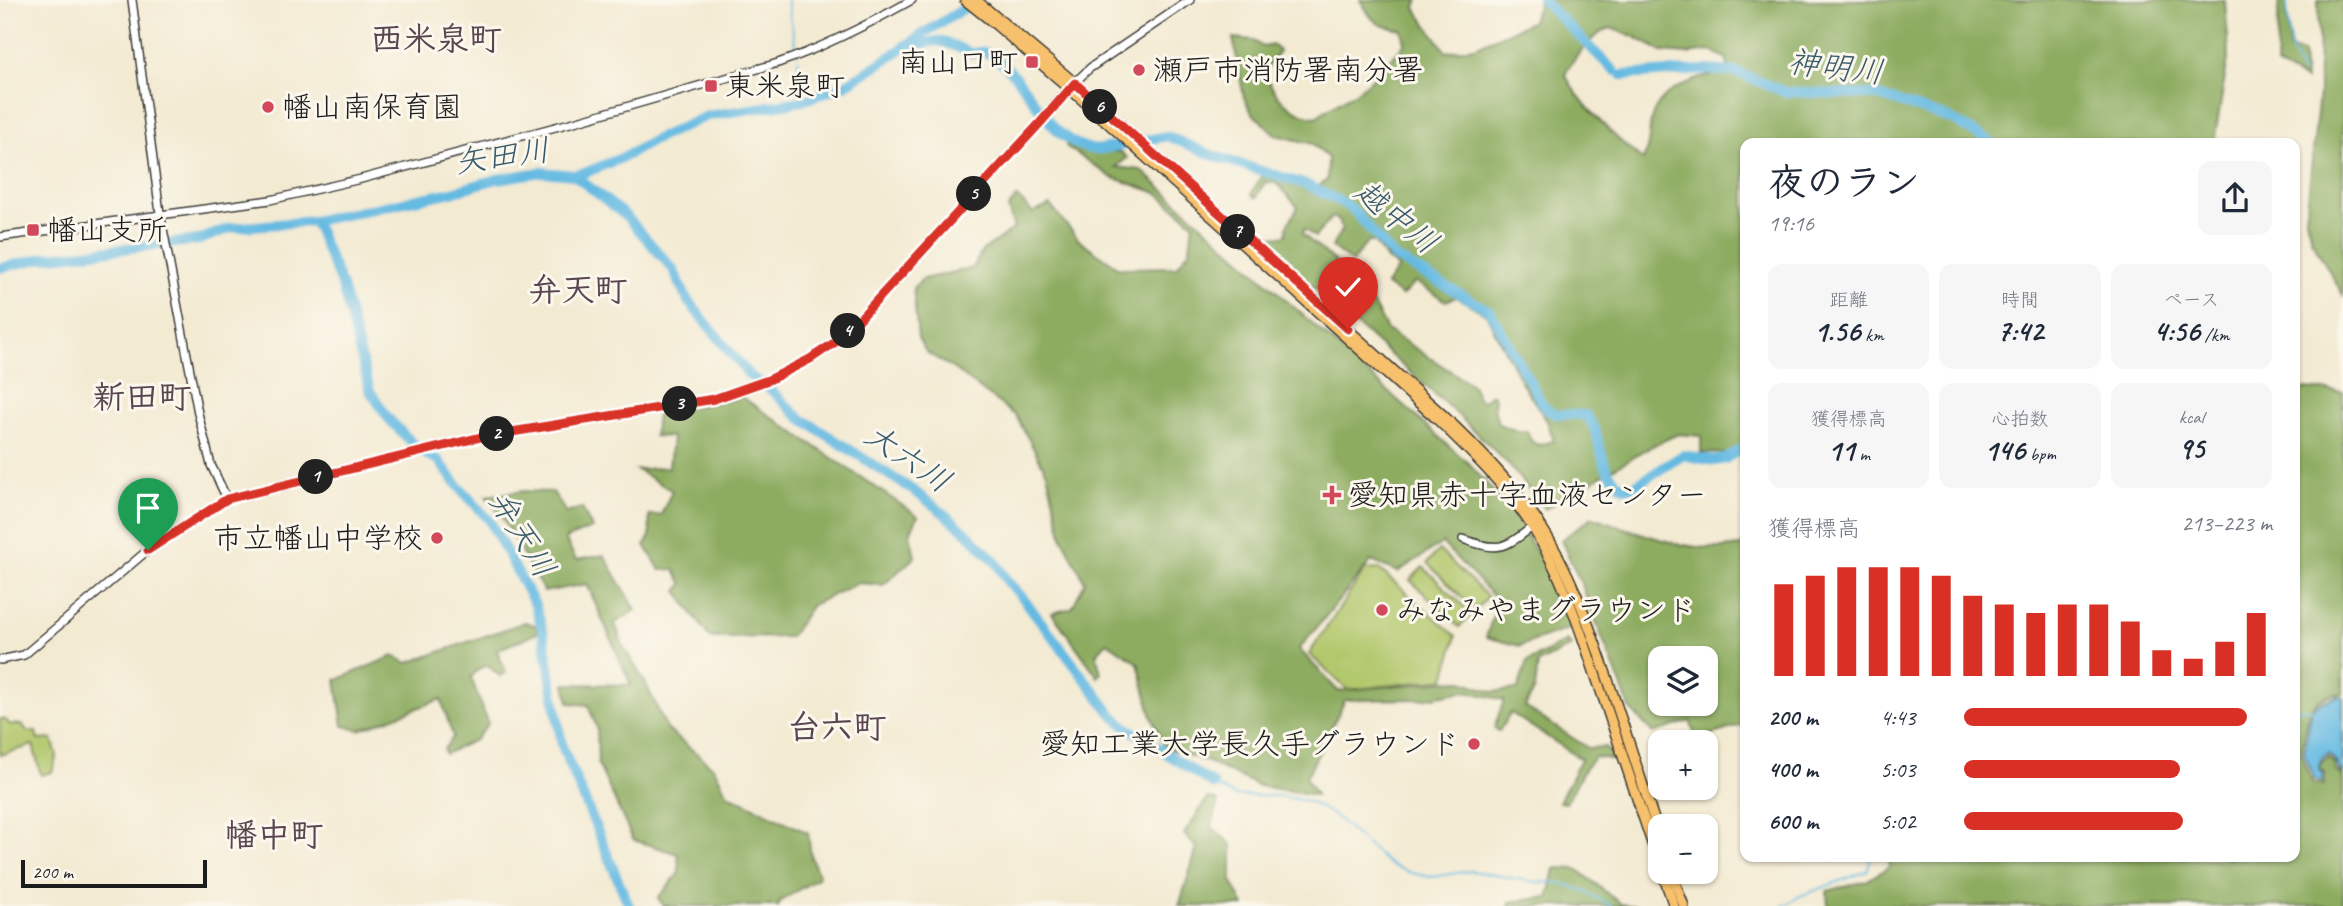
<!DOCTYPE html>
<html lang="ja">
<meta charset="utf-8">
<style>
:root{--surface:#fff;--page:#f6f6f7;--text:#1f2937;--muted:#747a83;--accent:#d93025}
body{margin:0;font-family:Caveat,"Klee One",sans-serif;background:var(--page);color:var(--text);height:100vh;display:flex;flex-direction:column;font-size:26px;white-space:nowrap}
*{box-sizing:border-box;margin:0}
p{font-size:23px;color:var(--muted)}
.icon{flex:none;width:38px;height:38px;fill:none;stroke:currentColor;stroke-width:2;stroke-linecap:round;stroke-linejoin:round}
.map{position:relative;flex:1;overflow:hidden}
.drawer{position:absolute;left:1740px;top:138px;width:560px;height:724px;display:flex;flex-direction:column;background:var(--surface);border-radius:14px;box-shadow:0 2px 5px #0004}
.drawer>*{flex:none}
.tools{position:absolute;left:1648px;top:646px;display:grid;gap:14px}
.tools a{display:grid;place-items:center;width:70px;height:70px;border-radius:14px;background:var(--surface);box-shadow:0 2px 5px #0004;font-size:35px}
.scale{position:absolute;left:21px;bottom:18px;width:186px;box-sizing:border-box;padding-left:7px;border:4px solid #1c1c1c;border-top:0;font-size:19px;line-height:24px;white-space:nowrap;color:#1c1c1c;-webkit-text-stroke:5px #fbf7ec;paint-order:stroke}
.pin{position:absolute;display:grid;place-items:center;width:60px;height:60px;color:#fff;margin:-72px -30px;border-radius:50% 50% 50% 0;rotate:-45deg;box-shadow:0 0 7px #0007}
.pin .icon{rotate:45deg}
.km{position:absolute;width:35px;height:35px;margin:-18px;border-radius:50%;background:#222;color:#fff;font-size:19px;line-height:35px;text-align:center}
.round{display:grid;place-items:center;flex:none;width:74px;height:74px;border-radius:14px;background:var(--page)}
.head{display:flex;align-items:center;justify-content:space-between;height:119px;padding:0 28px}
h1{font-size:38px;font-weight:700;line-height:52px}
.metrics{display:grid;grid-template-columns:repeat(3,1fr);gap:10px;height:119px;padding:7px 28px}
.metrics div{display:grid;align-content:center;border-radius:14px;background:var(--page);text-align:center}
.metrics b{font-size:30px;font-weight:700}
.metrics small{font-size:19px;font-weight:400}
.metrics p{font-size:19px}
.chart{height:196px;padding:14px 28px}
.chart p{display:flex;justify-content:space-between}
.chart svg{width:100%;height:126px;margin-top:7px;stroke:var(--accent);stroke-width:6}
ul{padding:0 28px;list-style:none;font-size:23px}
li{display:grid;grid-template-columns:112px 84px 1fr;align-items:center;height:52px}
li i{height:18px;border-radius:9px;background:var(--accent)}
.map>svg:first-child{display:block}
</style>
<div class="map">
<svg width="2343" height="906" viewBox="0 0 2343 906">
<rect width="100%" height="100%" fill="#fbf7ec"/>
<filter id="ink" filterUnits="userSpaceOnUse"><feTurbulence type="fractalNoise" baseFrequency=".0143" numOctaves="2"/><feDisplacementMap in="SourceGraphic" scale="14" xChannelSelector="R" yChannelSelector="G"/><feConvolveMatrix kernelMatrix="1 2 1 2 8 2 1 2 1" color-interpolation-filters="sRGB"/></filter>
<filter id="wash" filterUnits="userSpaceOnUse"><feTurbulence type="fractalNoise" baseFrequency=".00686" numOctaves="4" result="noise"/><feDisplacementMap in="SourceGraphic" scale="28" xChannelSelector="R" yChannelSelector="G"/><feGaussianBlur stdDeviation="1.57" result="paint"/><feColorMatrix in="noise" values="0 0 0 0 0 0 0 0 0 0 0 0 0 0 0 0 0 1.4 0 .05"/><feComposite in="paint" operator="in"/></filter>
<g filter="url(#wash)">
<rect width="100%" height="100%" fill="#f3ead2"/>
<g fill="#b2c86d" stroke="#677244" stroke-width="2">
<polygon points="1439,550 1488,597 1475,610 1427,563"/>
<polygon points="1423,567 1472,614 1459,627 1410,580"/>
<polygon points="1379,569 1456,636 1445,679 1348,690 1309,654 1365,570"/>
<polygon points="0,719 6,720 9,724 23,725 27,731 36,732 38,740 52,739 57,755 52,772 41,775 33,745 0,755"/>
</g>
<g fill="#8dac60" stroke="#54643e" stroke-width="2" fill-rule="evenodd">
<path d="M 1360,0 L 1419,0 L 1415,8 L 1446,52 L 1475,47 L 1531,22 L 1539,5 L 1538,0 L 2225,0 L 2229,53 L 2215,136 L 2216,143 L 1745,144 L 1745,454 L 1701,453 L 1701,436 L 1678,434 L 1652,446 L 1545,509 L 1507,463 L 1457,414 L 1246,227 L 1250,221 C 1264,233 1267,240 1286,235 L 1287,226 L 1298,207 L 1276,183 L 1265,182 L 1256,198 L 1251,194 L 1263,174 L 1312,191 L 1327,180 L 1328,158 L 1313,144 L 1276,135 L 1252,113 L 1244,98 L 1233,38 L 1252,40 L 1263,47 L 1272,45 L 1279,51 L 1264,72 C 1273,94 1291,115 1316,117 C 1328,108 1341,101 1354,93 C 1374,80 1390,61 1405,43 L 1402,30 C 1375,26 1374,23 1360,0 ZM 1610,28 L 1633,36 L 1662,52 L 1687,54 L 1711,51 L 1726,58 L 1729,71 C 1701,77 1662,86 1652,117 C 1648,132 1651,142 1643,160 C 1617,140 1579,103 1565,74 C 1576,55 1590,36 1610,28 ZM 1332,217 L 1339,221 L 1342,230 L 1332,247 L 1352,262 L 1367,242 L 1374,242 L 1384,256 L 1398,268 L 1386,285 L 1402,296 L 1415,282 L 1446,301 L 1456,297 L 1486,314 L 1522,383 L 1547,421 L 1554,441 L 1538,445 L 1532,442 L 1527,431 L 1517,431 L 1498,424 L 1494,407 L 1495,397 L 1491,394 L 1484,401 L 1479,400 L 1472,385 L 1387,330 L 1370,298 L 1357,292 L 1347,301 L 1333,289 L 1344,269 L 1302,234 L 1304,229 L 1315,237 Z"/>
<polygon points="2279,0 2286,0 2290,49 2303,53 2305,80 2276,65"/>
<polygon points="2318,0 2343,0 2343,295 2311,239 2306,218 2319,93"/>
<polygon points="1067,140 1086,151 1121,152 1127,158 1116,167 1141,170 1469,464 1515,515 1547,570 1574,627 1520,646 1486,637 1498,601 1442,543 1398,572 1371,561 1299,649 1338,691 1460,680 1492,692 1518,689 1527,662 1567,641 1572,646 1538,663 1535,689 1525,707 1588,748 1605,747 1617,760 1595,757 1585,768 1566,803 1559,802 1581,759 1511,713 1499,731 1494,728 1504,700 1465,691 1422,699 1345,700 1306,778 1316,795 1259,786 1208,762 1165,747 1152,717 1138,663 1107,642 1096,654 1101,673 1098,677 1052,613 1072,608 1085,582 1063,539 1047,473 1016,416 954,369 926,352 918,338 913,288 923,279 973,268 982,251 1014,228 1008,208 1017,197 1033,213 1050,205 1079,240 1119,268 1177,267 1190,249 1193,223 1157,193 1111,177 1066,146"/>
<path d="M 2303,389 L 2343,392 L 2343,694 C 2332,692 2318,700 2310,708 L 2301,753 L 2313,783 L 2324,785 L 2325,772 L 2321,769 L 2321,763 L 2328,757 L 2335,764 L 2335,770 L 2343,777 L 2343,906 L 1828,906 L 1827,891 L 1866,881 L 1890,866 L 1889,858 L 2294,858 L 2294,392 Z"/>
<polygon points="742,397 918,516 910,533 915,557 883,585 858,583 812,605 790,637 710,638 677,591 683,584 674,570 660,570 645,545 650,536 649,515 661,515 672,491 637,470 669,467 672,437 654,436 657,415"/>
<polygon points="524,491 553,492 566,513 582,508 592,528 565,539 576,560 604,555 636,610 615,623 623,646 646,684 667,729 714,768 727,794 808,833 811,857 819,877 779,902 779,906 664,906 658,898 679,873 678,854 633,840 598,764 597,728 588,705 569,703 565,684 631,685 587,584 544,592 500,514 486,496"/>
<path d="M 1592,517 C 1640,532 1693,557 1745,545 L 1745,724 L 1697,739 L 1690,721 L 1653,733 L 1630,709 L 1580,581 L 1561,540 ZM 1661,658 L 1706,658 L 1706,704 L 1661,704 Z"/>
<polygon points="525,622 537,626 537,633 497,650 506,673 500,676 487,665 479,669 471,677 488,724 475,740 445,754 444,749 453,737 441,699 360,730 343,726 336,680 393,656 408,663"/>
<polygon points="1208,798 1218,801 1212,827 1232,845 1232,882 1244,906 1179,906 1197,848 1184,834"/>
<polygon points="1555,868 1577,869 1621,904 1637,906 1509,906 1510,902 1549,897"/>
</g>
<path fill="#65bae2" stroke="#406b7f" stroke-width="2" d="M 2337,696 L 2343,697 L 2343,774 L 2338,769 L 2337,763 L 2329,754 C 2321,756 2319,762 2319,770 L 2323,773 L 2322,782 L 2315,780 L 2304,753 L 2312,709 L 2318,704 Z"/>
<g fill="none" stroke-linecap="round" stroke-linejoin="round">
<g stroke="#65bae2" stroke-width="2">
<polyline points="787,0 797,54"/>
<path d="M 2286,0 C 2291,31 2285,46 2302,74"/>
<polyline points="798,60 802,101"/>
<polyline points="1614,71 1622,75"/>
<polyline points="2294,709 2312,709"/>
<polyline points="1214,785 1235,796 1279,796 1310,802 1335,816 1389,864 1411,873 1431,877 1471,871 1535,882 1561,883 1584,891 1612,906"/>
<polyline points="1783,906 1800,896 1867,871 1871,858"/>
</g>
<g stroke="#65bae2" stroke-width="10">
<polyline points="1542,0 1614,71"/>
<path d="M 905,45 L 912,49 C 936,36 945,41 968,52 C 975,55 977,51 984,52 C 990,53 998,60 1003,64 C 1035,91 1048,144 1097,150 L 1167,136 L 1214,156 L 1307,185 L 1339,201 L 1352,209 L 1394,257 L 1490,311 L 1544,407 L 1554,414 L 1586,415 C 1605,437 1596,475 1626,488 L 1634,486 L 1683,455 L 1714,461 L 1725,459 L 1745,447"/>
<polyline points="1622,75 1706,70 1736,72 1785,92 1876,95 1951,119 1994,144"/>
<polyline points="574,175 626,216 673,269 688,301 749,375 772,391 799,417 914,491 937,508 965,531 995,561 1007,581 1022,597 1111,713 1122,724 1214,785"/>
<polyline points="314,221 342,286 370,391 388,418 412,443 429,456 438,460 458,486 489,520 535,605 543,631 562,746 629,906"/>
<polyline points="0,268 43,258 199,240 230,228 314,221 452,192 497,179 541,172 574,175 587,172 624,157 658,138 707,116 802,101 845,85 881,63 924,33 978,0"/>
</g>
</g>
</g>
<g filter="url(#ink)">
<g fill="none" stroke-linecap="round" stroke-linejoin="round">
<g stroke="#3c3b37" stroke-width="10">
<g id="minor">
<polyline points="132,0 160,213 198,413 211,465 227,499"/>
<path d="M 0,237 L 270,200 L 361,179 L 574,122 L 778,63 C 825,47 869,24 912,0"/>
<path d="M 1463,539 C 1498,552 1504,549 1532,527"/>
<polyline points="0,660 24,655 148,550 227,499 481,437 714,399 770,379 810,359 843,337 1040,123 1069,88 1090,68 1190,0"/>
</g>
</g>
<g stroke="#3c3b37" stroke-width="12">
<g id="major">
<path d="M 965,0 L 995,24 L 1069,88 L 1439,421 C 1473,454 1509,489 1534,530 C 1561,574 1578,623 1594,671 C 1617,737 1638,803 1661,869"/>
<path d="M 976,0 L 1075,83 L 1444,416 C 1479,449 1513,484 1539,523 C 1570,570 1588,622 1606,674 C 1625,729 1643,785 1661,841"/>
<polyline points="1662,872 1674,906"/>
<polyline points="1671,872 1684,906"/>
</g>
</g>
<use href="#minor" stroke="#fff" stroke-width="7"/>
<use href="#major" stroke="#f7c06c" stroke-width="9"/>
</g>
</g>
<g fill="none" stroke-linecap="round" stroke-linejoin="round" filter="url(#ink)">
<g stroke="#fff" stroke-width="14">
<polyline id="route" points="148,550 227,499 481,437 714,399 771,379 810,359 843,337 1040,123 1075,83 1348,329"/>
</g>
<use href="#route" stroke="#d93025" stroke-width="9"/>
</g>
<g fill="#d1495b" stroke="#fbf7ec" stroke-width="2.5">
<rect x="1025" y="55" width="14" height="14" rx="3.5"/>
<circle cx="1139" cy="70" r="7"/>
<rect x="704" y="79" width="14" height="14" rx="3.5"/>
<circle cx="268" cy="107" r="7"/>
<rect x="26" y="223" width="14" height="14" rx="3.5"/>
<path d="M1328.5 484.5h7v7h7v7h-7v7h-7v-7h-7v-7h7z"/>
<circle cx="437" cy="538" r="7"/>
<circle cx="1382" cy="610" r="7"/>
<circle cx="1474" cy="744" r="7"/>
</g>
<g text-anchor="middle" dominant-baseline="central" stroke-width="6" stroke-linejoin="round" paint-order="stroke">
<g font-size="30" fill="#1c1c1c" stroke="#fbf7ec" text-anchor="start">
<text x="1018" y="62" text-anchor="end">南山口町</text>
<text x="1153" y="70">瀬戸市消防署南分署</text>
<text x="725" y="86">東米泉町</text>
<text x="282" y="107">幡山南保育園</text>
<text x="47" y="230">幡山支所</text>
<text x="1348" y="495">愛知県赤十字血液センター</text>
<text x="423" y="538" text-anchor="end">市立幡山中学校</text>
<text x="1396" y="610">みなみやまグラウンド</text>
<text x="1460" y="744" text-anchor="end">愛知工業大学長久手グラウンド</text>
</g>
<g font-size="32" font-style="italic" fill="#395b6b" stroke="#fbf7ec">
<text transform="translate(1836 67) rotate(7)">神明川</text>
<text transform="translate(502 156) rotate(-8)">矢田川</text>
<text transform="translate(1397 217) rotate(39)">越中川</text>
<text transform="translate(908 458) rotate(34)">大六川</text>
<text transform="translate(522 534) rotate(58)">弁天川</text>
</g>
<g font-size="33" font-weight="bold" fill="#594550" stroke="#fbf7ec">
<text x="436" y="39">西米泉町</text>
<text x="578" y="290">弁天町</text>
<text x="142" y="397">新田町</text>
<text x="837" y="727">台六町</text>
<text x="274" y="835">幡中町</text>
</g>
</g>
</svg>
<div class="tools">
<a><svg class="icon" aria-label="layers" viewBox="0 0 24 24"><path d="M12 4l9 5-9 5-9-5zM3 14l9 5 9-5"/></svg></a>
<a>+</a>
<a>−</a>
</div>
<div class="scale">200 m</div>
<div class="pin" style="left:148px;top:550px;background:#1e9e55"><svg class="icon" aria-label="arrive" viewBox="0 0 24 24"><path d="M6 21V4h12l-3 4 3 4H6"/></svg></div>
<div class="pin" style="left:1348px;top:329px;background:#d93025"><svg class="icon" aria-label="check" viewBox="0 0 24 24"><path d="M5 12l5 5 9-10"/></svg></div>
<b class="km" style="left:316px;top:477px">1</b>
<b class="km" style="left:497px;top:434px">2</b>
<b class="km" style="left:680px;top:404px">3</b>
<b class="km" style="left:848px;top:331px">4</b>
<b class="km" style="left:974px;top:194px">5</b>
<b class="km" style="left:1100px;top:107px">6</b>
<b class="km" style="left:1238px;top:232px">7</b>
<section class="drawer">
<div class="head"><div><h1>夜のラン</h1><p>19:16</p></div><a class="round"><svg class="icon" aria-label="share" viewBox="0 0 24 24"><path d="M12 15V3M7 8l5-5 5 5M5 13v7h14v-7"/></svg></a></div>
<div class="metrics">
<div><p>距離</p><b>1.56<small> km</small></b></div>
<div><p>時間</p><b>7:42</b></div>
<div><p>ペース</p><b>4:56<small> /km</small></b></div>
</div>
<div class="metrics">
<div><p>獲得標高</p><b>11<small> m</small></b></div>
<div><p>心拍数</p><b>146<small> bpm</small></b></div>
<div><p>kcal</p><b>95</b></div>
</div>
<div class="chart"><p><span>獲得標高</span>213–223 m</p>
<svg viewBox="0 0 160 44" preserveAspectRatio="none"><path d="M5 44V12M15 44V9M25 44V6M35 44V6M45 44V6M55 44V9M65 44V16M75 44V19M85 44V22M95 44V19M105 44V19M115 44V25M125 44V35M135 44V38M145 44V32M155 44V22"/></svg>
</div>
<ul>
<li><b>200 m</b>4:43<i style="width:92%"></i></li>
<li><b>400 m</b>5:03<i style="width:70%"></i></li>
<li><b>600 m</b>5:02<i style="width:71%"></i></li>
</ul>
</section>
</div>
